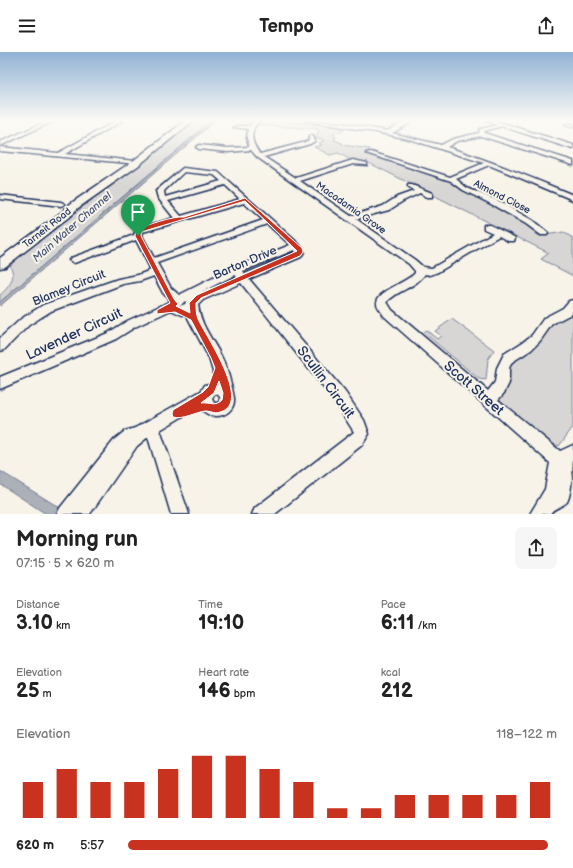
<!DOCTYPE html>
<meta charset="utf-8">
<style>
:root{--surface:#fff;--page:#f6f6f6;--text:#222;--muted:#767676;--accent:#c8321e}
body{margin:0;font-family:"Balsamiq Sans",sans-serif;background:var(--page);color:var(--text);height:100vh;display:flex;flex-direction:column;font-size:15px;white-space:nowrap}
*{box-sizing:border-box;margin:0}
p{font-size:13px;color:var(--muted)}
.icon{flex:none;width:22px;height:22px;fill:none;stroke:currentColor;stroke-width:2;stroke-linecap:round;stroke-linejoin:round}
.map{position:relative;height:462px;overflow:hidden}
.panel{display:flex;flex-direction:column;background:var(--surface);flex:1}
.panel>*{flex:none}
.pin{position:absolute;display:grid;place-items:center;width:34px;height:34px;color:#fff;margin:-41px -17px;border-radius:50% 50% 50% 0;rotate:-45deg;box-shadow:0 0 4px #0007}
.pin .icon{rotate:45deg}
.round{display:grid;place-items:center;flex:none;width:42px;height:42px;border-radius:8px;background:var(--page)}
.overview{display:flex;align-items:center;justify-content:space-between;height:68px;padding:0 16px}
h1{font-size:22px;font-weight:700;line-height:30px}
.figures{display:grid;grid-template-columns:repeat(3,1fr);gap:6px;height:68px;padding:4px 16px}
.figures div{display:grid;align-content:center}
.figures b{font-size:20px;font-weight:700}
.figures small{font-size:11px;font-weight:400}
.figures p{font-size:11px}
.chart{height:112px;padding:8px 16px}
.chart p{display:flex;justify-content:space-between}
.chart svg{width:100%;height:72px;margin-top:4px;stroke:var(--accent);stroke-width:6}
ul{padding:0 16px;list-style:none;font-size:13px}
li{display:grid;grid-template-columns:64px 48px 1fr;align-items:center;height:30px}
li i{height:10px;border-radius:5px;background:var(--accent)}
header{display:flex;justify-content:space-between;align-items:center;height:52px;padding:0 16px;background:var(--surface);font-size:18px;font-weight:700}
.map>svg:first-child{display:block}
</style>
<header><svg class="icon" aria-label="menu" viewBox="0 0 24 24"><path d="M4 6h16M4 12h16M4 18h16"/></svg>Tempo<svg class="icon" aria-label="share" viewBox="0 0 24 24"><path d="M12 15V3M7 8l5-5 5 5M5 13v7h14v-7"/></svg></header>
<div class="map">
<svg width="573" height="462" viewBox="0 0 573 462">
<rect width="100%" height="100%" fill="#f7f3e8"/>
<filter id="ink" filterUnits="userSpaceOnUse"><feTurbulence type="fractalNoise" baseFrequency=".025" numOctaves="2"/><feDisplacementMap in="SourceGraphic" scale="8" xChannelSelector="R" yChannelSelector="G"/><feConvolveMatrix kernelMatrix="1 2 1 2 8 2 1 2 1" color-interpolation-filters="sRGB"/></filter>
<g filter="url(#ink)">
<g fill="#d7d6d4" stroke="#798299">
<path d="M 194,69 L 211,69 L 0,250 L 0,243 C 9,235 17,226 10,214 L 18,205 Z"/>
<polygon points="262,69 281,69 344,75 346,76 341,80 335,81 333,83 336,85 334,88 342,91 343,93 370,97 365,102 374,103 433,124 449,128 528,172 536,178 536,182 540,184 563,180 573,186 573,224 541,207 549,201 369,111 349,107 338,101 330,103 314,95 322,93 319,91 324,89 322,87 316,87 319,77 258,73"/>
<polygon points="573,260 573,375 559,394 550,391 501,351 499,348 506,336 508,318 511,311 550,274"/>
<polygon points="452,267 494,298 488,307 486,328 479,327 423,280 426,278 437,287 441,284 435,279"/>
</g>
<g fill="#acb0b9" stroke="#727c95">
<polygon points="212,69 215,69 0,254 0,250"/>
<polygon points="0,419 70,462 46,462 0,432"/>
</g>
<g fill="none" stroke-linecap="round" stroke-linejoin="round">
<g stroke="#1b2f5e" stroke-width="3">
<g id="street">
<polygon points="47,69 54,69 0,94 0,90"/>
<polygon points="116,69 122,69 65,102 136,109 138,110 138,112 0,99 0,95 58,101"/>
<path d="M 254,69 L 259,69 C 249,79 251,91 260,102 L 306,90 L 309,88 L 309,84 L 313,84 L 315,89 L 310,92 L 264,105 L 296,126 L 353,108 L 367,111 L 367,113 L 353,112 L 300,129 L 351,164 L 383,154 L 397,145 L 414,139 L 408,135 L 408,133 L 412,133 L 432,141 L 432,145 L 426,145 L 420,141 L 403,149 L 389,158 L 356,167 L 415,208 L 423,215 L 432,216 L 493,181 L 484,177 L 484,173 L 490,173 L 514,185 L 515,187 L 514,189 L 508,189 L 499,184 L 438,220 L 430,223 L 425,222 C 415,236 398,238 387,250 L 392,258 L 488,339 L 495,330 L 497,316 L 504,302 L 523,290 L 532,283 L 544,266 L 563,256 L 569,249 L 573,248 L 573,259 L 571,262 L 552,272 L 540,289 L 531,298 L 512,310 L 509,316 L 509,331 L 504,341 L 498,348 L 560,399 L 573,393 C 573,406 573,439 567,450 C 562,455 554,455 550,462 L 530,462 L 545,437 L 550,411 L 384,264 C 382,260 376,254 377,250 C 378,239 407,230 415,221 L 415,219 L 409,212 L 257,105 L 251,98 L 228,100 L 199,97 L 196,95 L 199,93 L 228,96 L 249,95 L 247,86 L 248,77 L 234,75 L 236,74 L 249,74 Z"/>
<path d="M 305,69 L 342,71 L 387,79 L 405,69 L 409,69 L 409,72 L 392,81 L 441,93 L 453,87 L 479,81 L 480,77 L 502,72 L 502,74 L 484,79 L 484,81 L 573,109 L 573,113 L 481,84 L 457,89 L 447,95 C 490,109 531,125 573,143 L 573,148 L 489,113 L 456,127 L 467,136 L 497,148 L 532,168 L 548,181 L 547,183 L 541,183 L 526,172 L 491,152 L 463,138 L 451,129 L 366,101 L 371,100 L 450,125 L 484,111 L 409,87 L 376,80 Z"/>
<polygon points="567,71 573,72 573,75 565,73"/>
<path d="M 183,116 L 218,120 L 299,192 L 304,200 L 301,205 L 249,227 L 345,340 L 364,368 L 369,382 L 362,393 L 275,462 L 252,462 L 255,456 L 354,380 L 335,350 L 241,231 L 203,248 L 198,253 C 200,271 210,284 219,300 C 226,313 232,332 234,346 C 236,365 208,371 200,354 L 160,378 L 189,462 L 171,462 L 148,385 L 137,394 L 90,462 L 57,462 L 60,456 L 115,387 L 125,379 L 135,376 L 201,339 L 205,333 L 216,330 L 209,306 L 188,266 L 188,261 L 182,263 L 171,258 L 135,275 L 116,287 L 0,337 L 0,325 L 108,281 L 127,269 L 171,249 L 163,241 L 154,224 L 140,229 L 123,232 L 51,259 L 29,273 L 4,298 L 0,299 L 0,286 L 21,267 L 43,253 L 118,227 L 138,223 L 151,218 L 136,188 L 77,210 L 74,211 L 69,208 L 71,206 L 134,183 L 136,177 L 174,166 L 158,146 L 156,139 ZM 184,120 L 214,123 L 221,129 L 165,145 L 164,139 ZM 225,133 L 240,147 L 181,164 L 168,149 ZM 244,151 L 263,168 L 154,206 L 142,184 L 143,180 ZM 267,172 L 290,193 L 233,216 L 179,243 L 171,236 L 157,211 ZM 294,198 L 295,201 L 245,222 L 243,219 ZM 235,223 L 237,225 L 201,240 ZM 185,249 L 186,250 L 185,252 L 180,254 ZM 217,342 L 220,345 L 220,349 L 218,351 L 214,351 L 212,347 L 214,343 Z"/>
<polygon points="0,143 61,150 65,152 61,154 0,147"/>
</g>
</g>
<g stroke="#1b2f5e" stroke-width="3">
<g id="secondary">
<polygon points="185,69 193,69 139,113 78,156 70,164 5,215 0,216 0,206 62,160 70,152 133,109"/>
<polygon points="485,69 496,69 573,93 573,97"/>
</g>
</g>
<use href="#street" fill="#f7f3e8" fill-rule="evenodd"/>
<use href="#secondary" fill="#f7f3e8" fill-rule="evenodd"/>
</g>
</g>
<linearGradient id="sky" x2="0" y2="1"><stop stop-color="#90b2d5"/><stop offset="0.51" stop-color="#fbfaf5"/><stop offset="1" stop-color="#fbfaf5" stop-opacity="0"/></linearGradient>
<rect width="573" height="134" fill="url(#sky)"/>
<path fill="#c8321e" stroke="#fff" fill-rule="evenodd" d="M 245,146 L 302,196 L 303,200 L 300,204 L 201,246 L 196,251 C 196,256 196,262 198,267 C 205,283 250,347 223,359 C 214,363 213,359 205,359 C 196,360 182,368 173,365 L 172,362 L 173,358 L 203,340 L 208,335 L 215,316 L 211,306 L 191,268 L 175,260 L 157,262 L 157,258 L 170,251 L 135,184 L 136,179 C 145,173 173,164 184,165 ZM 245,149 L 297,199 L 197,243 L 189,251 L 190,261 L 176,254 L 178,252 L 174,247 L 141,184 L 141,180 ZM 219,329 L 223,341 L 222,348 C 215,355 210,350 201,351 L 214,341 Z"/>
<g text-anchor="middle" dominant-baseline="central" stroke-width="4" stroke-linejoin="round" paint-order="stroke">
<g font-size="10" fill="#1b2f5e" stroke="#f7f3e8">
<text transform="translate(502 145) rotate(27)">Almond Close</text>
<text transform="translate(351 156) rotate(35)">Macadamia Grove</text>
<text transform="translate(47 176) rotate(-38)">Tarneit Road</text>
</g>
<g font-size="11" font-style="italic" fill="#465679" stroke="#f7f3e8">
<text transform="translate(72 175) rotate(-41)">Main Water Channel</text>
</g>
<g font-size="12" fill="#1b2f5e" stroke="#f7f3e8">
<text transform="translate(245 211) rotate(-23)">Barton Drive</text>
<text transform="translate(69 236) rotate(-22)">Blamey Circuit</text>
</g>
<g font-size="14" fill="#1b2f5e" stroke="#f7f3e8">
<text transform="translate(74 282) rotate(-25)">Lavender Circuit</text>
<text transform="translate(326 330) rotate(53)">Scullin Circuit</text>
<text transform="translate(474 336) rotate(41)">Scott Street</text>
</g>
</g>
</svg>
<div class="pin" style="left:138px;top:184px;background:#1e9e55"><svg class="icon" aria-label="arrive" viewBox="0 0 24 24"><path d="M6 21V4h12l-3 4 3 4H6"/></svg></div>
</div>
<section class="panel">
<div class="overview"><div><h1>Morning run</h1><p>07:15 · 5 × 620 m</p></div><a class="round"><svg class="icon" aria-label="share" viewBox="0 0 24 24"><path d="M12 15V3M7 8l5-5 5 5M5 13v7h14v-7"/></svg></a></div>
<div class="figures">
<div><p>Distance</p><b>3.10<small> km</small></b></div>
<div><p>Time</p><b>19:10</b></div>
<div><p>Pace</p><b>6:11<small> /km</small></b></div>
</div>
<div class="figures">
<div><p>Elevation</p><b>25<small> m</small></b></div>
<div><p>Heart rate</p><b>146<small> bpm</small></b></div>
<div><p>kcal</p><b>212</b></div>
</div>
<div class="chart"><p><span>Elevation</span>118–122 m</p>
<svg viewBox="0 0 160 44" preserveAspectRatio="none"><path d="M5 44V22M15 44V14M25 44V22M35 44V22M45 44V14M55 44V6M65 44V6M75 44V14M85 44V22M95 44V38M105 44V38M115 44V30M125 44V30M135 44V30M145 44V30M155 44V22"/></svg>
</div>
<ul>
<li><b>620 m</b>5:57<i style="width:98%"></i></li>
</ul>
</section>
